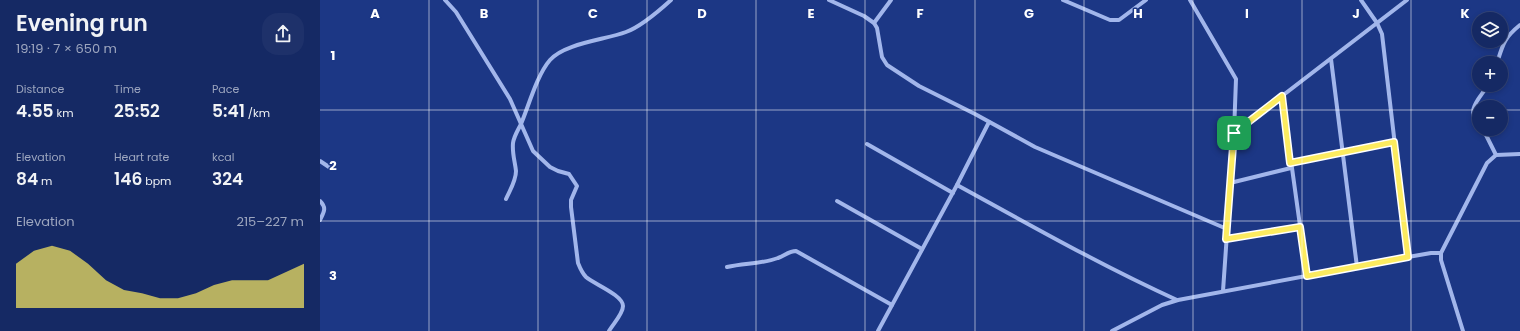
<!DOCTYPE html>
<meta charset="utf-8">
<style>
:root{--surface:#152964;--page:#1e316a;--text:#f1f3f6;--muted:#9da6bf;--line:#344578;--accent:#fceb60}
body{margin:0;font-family:Poppins,sans-serif;background:var(--page);color:var(--text);height:100vh;display:flex;flex-direction:column;font-size:15px;white-space:nowrap}
*{box-sizing:border-box;margin:0}
p{font-size:13px;color:var(--muted)}
.icon{flex:none;width:22px;height:22px;fill:none;stroke:currentColor;stroke-width:2;stroke-linecap:round;stroke-linejoin:round}
.map{position:relative;flex:1;overflow:hidden}
.drawer{display:flex;flex-direction:column;background:var(--surface);width:320px}
.drawer>*{flex:none}
.controls{position:absolute;left:1152px;top:12px;display:grid;gap:8px}
.controls a{display:grid;place-items:center;width:36px;height:36px;border-radius:50%;background:var(--surface);box-shadow:0 2px 6px #0003,0 0 0 1px var(--line);font-size:20px}
.pin{position:absolute;display:grid;place-items:center;width:34px;height:34px;color:#fff;margin:-17px;border-radius:8px;box-shadow:0 2px 6px #0006}
.round{display:grid;place-items:center;flex:none;width:42px;height:42px;border-radius:16px;background:var(--page)}
.overview{display:flex;align-items:center;justify-content:space-between;height:68px;padding:0 16px}
h1{font-size:22px;font-weight:600;line-height:30px}
.stats{display:grid;grid-template-columns:repeat(3,1fr);gap:6px;height:68px;padding:4px 16px}
.stats div{display:grid;align-content:center}
.stats b{font-size:17px;font-weight:600}
.stats small{font-size:11px;font-weight:400}
.stats p{font-size:11px}
.chart{height:112px;padding:8px 16px}
.chart p{display:flex;justify-content:space-between}
.chart svg{width:100%;height:72px;margin-top:4px;fill:var(--accent);opacity:.7}
main{display:flex;flex:1;min-height:0}
.map>svg:first-child{display:block}
</style>
<main>
<section class="drawer">
<div class="overview"><div><h1>Evening run</h1><p>19:19 · 7 × 650 m</p></div><a class="round"><svg class="icon" aria-label="share" viewBox="0 0 24 24"><path d="M12 15V3M7 8l5-5 5 5M5 13v7h14v-7"/></svg></a></div>
<div class="stats">
<div><p>Distance</p><b>4.55<small> km</small></b></div>
<div><p>Time</p><b>25:52</b></div>
<div><p>Pace</p><b>5:41<small> /km</small></b></div>
</div>
<div class="stats">
<div><p>Elevation</p><b>84<small> m</small></b></div>
<div><p>Heart rate</p><b>146<small> bpm</small></b></div>
<div><p>kcal</p><b>324</b></div>
</div>
<div class="chart"><p><span>Elevation</span>215–227 m</p>
<svg viewBox="0 0 160 44" preserveAspectRatio="none"><path d="M0 44V17L10 9L20 6L30 9L40 17L50 27L60 33L70 35L80 38L90 38L100 35L110 30L120 27L130 27L140 27L150 22L160 17V44z"/></svg>
</div>
</section>
<div class="map">
<svg width="1200" height="331" viewBox="0 0 1200 331">
<rect width="100%" height="100%" fill="#1c3785"/>
<g fill="none" stroke-linecap="round" stroke-linejoin="round">
<g stroke="#a2b6eb" stroke-width="4">
<path d="M 125,0 L 136,12 L 190,99 L 213,151 L 230,167 L 238,171 L 249,174 L 257,186 L 251,200 L 251,207 L 258,263 C 260,268 262,273 266,277 C 274,284 303,295 303,306 C 303,314 293,324 289,331"/>
<polyline points="509,0 544,16 554,23 557,28 562,57 567,65 599,86 655,114 715,147 907,229"/>
<polyline points="743,0 790,20 799,20 826,0"/>
<polyline points="870,0 916,79 914,133 903,291"/>
<polyline points="1041,0 1057,23 1062,34 1088,257"/>
<polyline points="554,23 571,0"/>
<polyline points="1011,59 1037,267"/>
<path d="M 1177,63 C 1183,44 1184,38 1200,25"/>
<polyline points="962,96 987,276"/>
<path d="M 1159,127 C 1145,109 1159,100 1168,85"/>
<polyline points="1161,129 1166,135 1176,155"/>
<polyline points="914,133 1087,0"/>
<polyline points="547,144 633,193"/>
<polyline points="0,161 9,167"/>
<polyline points="970,163 1074,142"/>
<polyline points="910,183 971,168"/>
<path d="M 637,185 C 710,225 782,266 857,300"/>
<path d="M 186,199 C 190,190 196,181 196,171 C 195,162 192,153 193,143 C 194,136 198,130 201,124 C 209,105 217,75 230,60 C 245,43 285,40 306,32 C 320,27 340,10 351,0"/>
<path d="M 0,201 C 7,208 4,212 0,220"/>
<polyline points="517,201 602,249"/>
<polyline points="906,239 979,227"/>
<path d="M 407,267 C 424,263 442,264 458,258 C 464,256 469,251 476,251 L 572,305"/>
<polyline points="558,331 637,185 669,122"/>
<polyline points="792,331 842,305 858,300 1088,257 1111,253 1121,253"/>
<polyline points="1143,331 1121,260 1121,253 1167,163 1176,155 1200,154"/>
</g>
</g>
<g fill="none" stroke-linecap="round" stroke-linejoin="round">
<g stroke="#fff" stroke-width="8">
<polygon id="route" points="962,96 970,163 1074,142 1088,257 987,276 980,227 906,239 914,133"/>
</g>
<use href="#route" stroke="#fceb60" stroke-width="5"/>
</g>
<path fill="none" stroke="#fff" stroke-width="1" stroke-opacity="0.55" d="M 109,0 L 109,331M 218,0 L 218,331M 327,0 L 327,331M 436,0 L 436,331M 545,0 L 545,331M 655,0 L 655,331M 764,0 L 764,331M 873,0 L 873,331M 982,0 L 982,331M 1091,0 L 1091,331M 0,110 L 1159,110M 1181,110 L 1200,110M 0,221 L 1200,221"/>
<g font-size="13" text-anchor="middle" font-weight="bold" fill="#fff" stroke="#1c3785" stroke-width="3" stroke-linejoin="round" paint-order="stroke">
<text x="55" y="18">A</text>
<text x="164" y="18">B</text>
<text x="273" y="18">C</text>
<text x="382" y="18">D</text>
<text x="491" y="18">E</text>
<text x="600" y="18">F</text>
<text x="709" y="18">G</text>
<text x="818" y="18">H</text>
<text x="927" y="18">I</text>
<text x="1036" y="18">J</text>
<text x="1145" y="18">K</text>
<text x="13" y="60">1</text>
<text x="13" y="170">2</text>
<text x="13" y="280">3</text>
</g>
</svg>
<div class="controls">
<a><svg class="icon" aria-label="layers" viewBox="0 0 24 24"><path d="M12 4l9 5-9 5-9-5zM3 14l9 5 9-5"/></svg></a>
<a>+</a>
<a>−</a>
</div>
<div class="pin" style="left:914px;top:133px;background:#1e9e55"><svg class="icon" aria-label="arrive" viewBox="0 0 24 24"><path d="M6 21V4h12l-3 4 3 4H6"/></svg></div>
</div>
</main>
